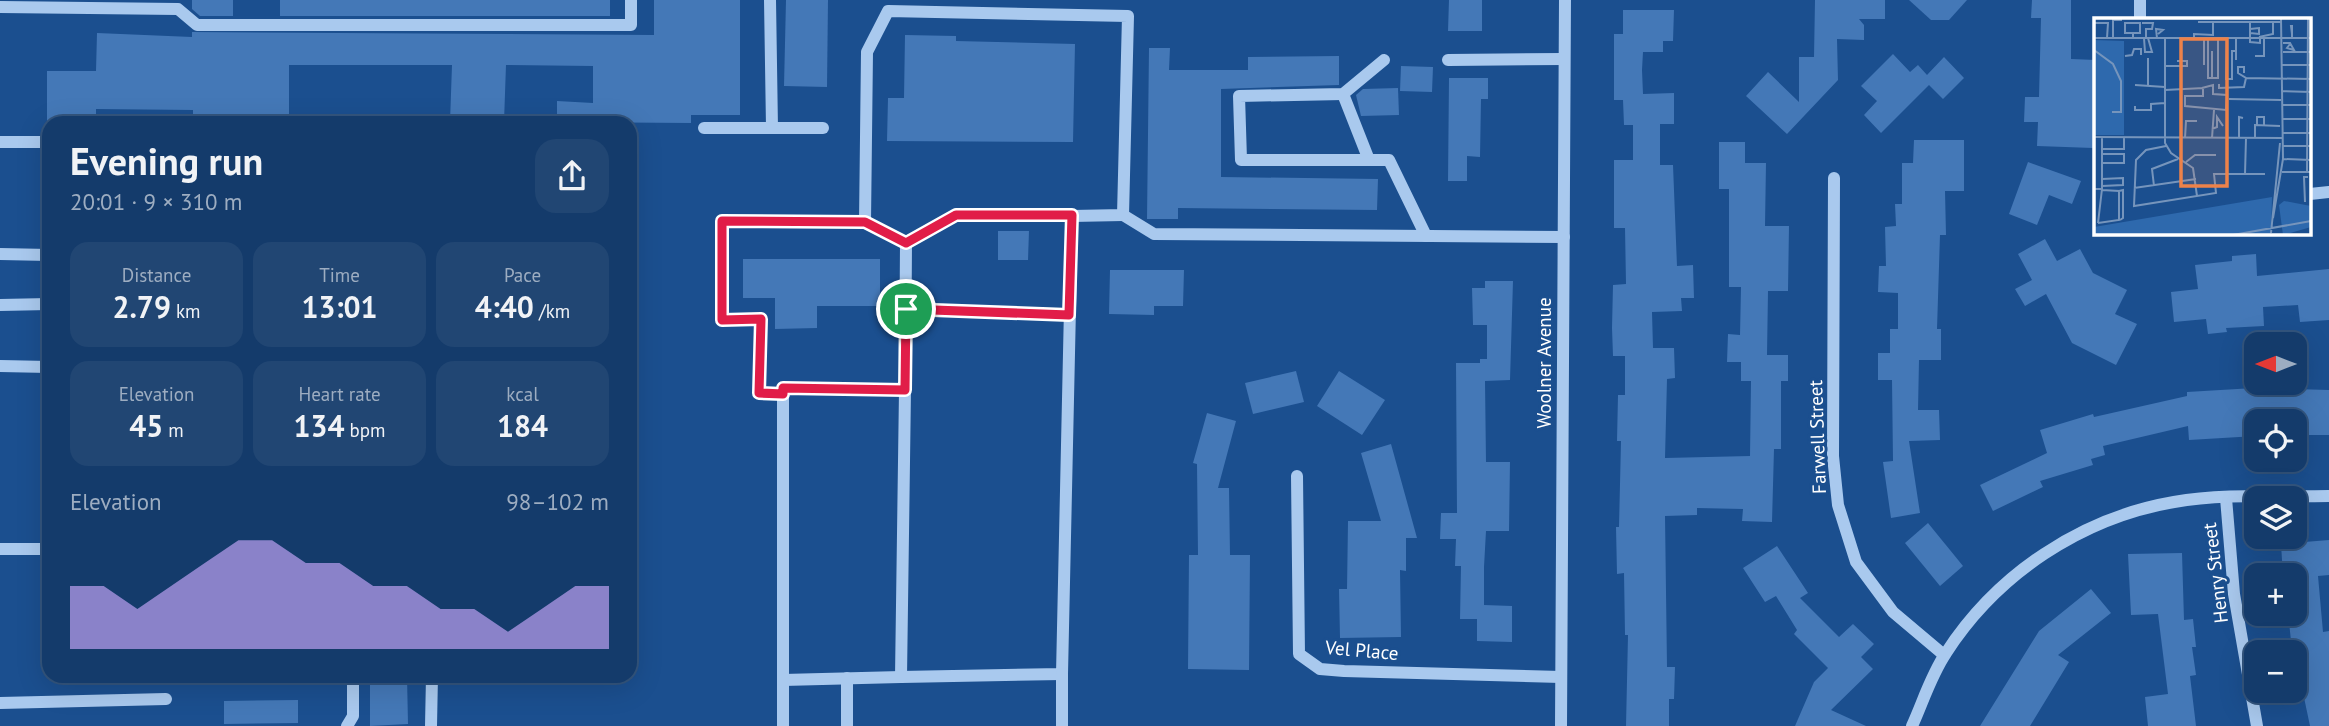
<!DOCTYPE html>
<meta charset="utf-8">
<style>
:root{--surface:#143b6b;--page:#214673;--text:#f1f3f6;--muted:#9dadc1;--line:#33557e;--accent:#bca0f2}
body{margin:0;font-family:"PT Sans",sans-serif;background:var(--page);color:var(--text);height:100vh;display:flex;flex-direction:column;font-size:26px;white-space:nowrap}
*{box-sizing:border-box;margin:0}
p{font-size:23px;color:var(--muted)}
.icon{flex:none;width:38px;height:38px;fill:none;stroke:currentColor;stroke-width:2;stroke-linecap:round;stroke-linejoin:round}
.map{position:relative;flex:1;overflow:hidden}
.panel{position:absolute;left:42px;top:116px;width:595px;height:567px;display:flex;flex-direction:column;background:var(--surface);border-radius:21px;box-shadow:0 7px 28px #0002,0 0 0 2px var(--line)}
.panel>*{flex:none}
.needle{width:46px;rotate:270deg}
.controls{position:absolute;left:2244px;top:332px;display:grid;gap:14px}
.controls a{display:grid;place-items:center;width:63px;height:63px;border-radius:14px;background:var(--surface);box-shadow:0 7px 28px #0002,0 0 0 2px var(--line);font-size:35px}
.pin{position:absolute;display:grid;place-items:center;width:60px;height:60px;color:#fff;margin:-30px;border:4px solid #fff;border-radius:50%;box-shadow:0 2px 7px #0007}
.round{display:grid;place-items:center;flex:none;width:74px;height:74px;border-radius:21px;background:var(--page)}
.summary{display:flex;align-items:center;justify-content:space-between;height:119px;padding:0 28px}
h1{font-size:38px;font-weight:700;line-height:52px}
.metrics{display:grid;grid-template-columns:repeat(3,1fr);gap:10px;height:119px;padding:7px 28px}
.metrics div{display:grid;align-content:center;border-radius:18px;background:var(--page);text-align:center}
.metrics b{font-size:30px;font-weight:700}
.metrics small{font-size:19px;font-weight:400}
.metrics p{font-size:19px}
.chart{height:196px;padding:14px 28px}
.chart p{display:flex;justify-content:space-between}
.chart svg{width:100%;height:126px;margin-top:7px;fill:var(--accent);opacity:.7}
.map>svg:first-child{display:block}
</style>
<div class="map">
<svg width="2329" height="726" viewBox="0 0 2329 726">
<rect width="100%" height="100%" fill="#1b4f8f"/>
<g fill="#4478b7">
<polygon points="192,0 233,0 233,16 200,16 192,9"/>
<rect x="280" y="0" width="330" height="16"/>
<polygon points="654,0 740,0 740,115 691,115 691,123 557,122 557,101 593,103 593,66 506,65 504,122 450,122 452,65 289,65 289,120 193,120 193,110 96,109 96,122 47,122 47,71 96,71 97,33 192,37 192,32 654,35"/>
<polygon points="786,0 828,0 827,87 784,86"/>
<polygon points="1449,0 1482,0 1482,31 1448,31"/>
<polygon points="1815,0 1885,0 1885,19 1859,19 1864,25 1864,40 1837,39 1838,80 1787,134 1746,96 1768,72 1799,102 1799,57 1814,57"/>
<polygon points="1909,0 1967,0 1949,20 1931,20"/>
<polygon points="2032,0 2071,0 2071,59 2096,60 2093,148 2037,146 2038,122 2024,122 2025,97 2039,97 2041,18 2031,18"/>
<polygon points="1623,10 1674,10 1673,41 1663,41 1663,52 1643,52 1642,70 1643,94 1674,93 1674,124 1660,124 1660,165 1673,165 1677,266 1693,265 1694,298 1681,298 1682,311 1652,312 1653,348 1674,348 1675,378 1667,379 1665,458 1750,456 1751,381 1741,381 1741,362 1727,362 1728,334 1740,335 1741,287 1729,287 1729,189 1719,189 1719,142 1745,142 1745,163 1766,163 1765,226 1789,226 1788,291 1768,291 1767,355 1788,355 1788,381 1781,381 1781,449 1774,449 1772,522 1742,521 1743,509 1697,508 1697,515 1665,516 1667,667 1675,667 1674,699 1669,699 1669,726 1626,726 1628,635 1625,635 1624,573 1617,574 1616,527 1619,527 1621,441 1617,441 1618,395 1625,395 1625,356 1613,356 1612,328 1613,285 1626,284 1625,228 1614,228 1614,160 1633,160 1633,125 1624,125 1623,100 1614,100 1614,34 1623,34"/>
<polygon points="905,35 956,36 956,41 1075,44 1073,142 887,141 888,98 904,98"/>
<polygon points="1149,48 1170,48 1169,70 1248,70 1248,57 1339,56 1339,85 1221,89 1221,177 1378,179 1377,210 1178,208 1178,219 1147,219"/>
<polygon points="1893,54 1910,72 1918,65 1927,75 1944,57 1964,78 1943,99 1929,85 1881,133 1864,115 1877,101 1861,86"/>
<polygon points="1401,66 1433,67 1432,92 1400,91"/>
<polygon points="1449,78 1488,78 1488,99 1481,99 1480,157 1467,156 1467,181 1448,181"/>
<polygon points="1398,88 1399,115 1361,116 1356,95 1363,89"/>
<polygon points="1914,140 1964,140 1964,191 1945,191 1946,235 1940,235 1937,329 1941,329 1941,360 1919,360 1918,410 1939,410 1940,440 1909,441 1920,513 1891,518 1883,462 1893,461 1892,380 1878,380 1878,353 1890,353 1890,329 1898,329 1898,293 1878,292 1879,266 1886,266 1885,227 1896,226 1895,204 1902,204 1902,163 1913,163"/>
<polygon points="2028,162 2081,181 2072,204 2049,195 2037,225 2009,214"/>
<polygon points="998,231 1029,231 1028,260 998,260"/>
<polygon points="2045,239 2057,261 2080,249 2093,273 2127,290 2115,314 2137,324 2116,365 2072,343 2046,294 2025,306 2015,289 2032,280 2018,254"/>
<polygon points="2256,254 2257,276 2329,269 2329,320 2300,322 2298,305 2263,307 2264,326 2226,328 2227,332 2208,334 2206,319 2174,322 2171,292 2198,289 2195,265 2232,261 2232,256"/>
<polygon points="743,259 880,259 880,306 817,306 817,328 775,329 775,298 743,298"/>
<polygon points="1110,270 1184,270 1183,306 1154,306 1154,315 1109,314"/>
<polygon points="1485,281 1513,281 1510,380 1485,381 1486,462 1510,462 1509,531 1486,531 1484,567 1484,605 1512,606 1512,642 1477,641 1477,619 1460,619 1461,566 1455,566 1456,539 1440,539 1441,513 1457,513 1456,363 1480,363 1480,359 1487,359 1487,325 1473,325 1472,288 1485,288"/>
<polygon points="1296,371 1304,402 1253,414 1245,383"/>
<polygon points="1339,371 1385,400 1362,435 1317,406"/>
<polygon points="2254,388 2329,390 2329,435 2294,435 2294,422 2256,422 2256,436 2189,440 2188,426 2103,446 2105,455 2091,459 2093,465 2040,481 2043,487 1993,511 1980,485 2047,453 2040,430 2093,414 2094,417 2187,396 2187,392"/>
<polygon points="1207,413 1236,421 1218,488 1229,488 1230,555 1250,555 1249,670 1188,669 1189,555 1198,555 1197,464 1193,463"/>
<polygon points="1391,444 1417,538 1406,538 1406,571 1400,570 1401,637 1340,638 1339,589 1347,589 1348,521 1381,521 1361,453"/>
<polygon points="1928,523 1963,566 1940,586 1905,543"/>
<polygon points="2329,540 2329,575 2318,576 2323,632 2329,631 2329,726 2310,726 2298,669 2294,669 2289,622 2294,622 2294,576 2283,576 2281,544"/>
<polygon points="1777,546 1808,593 1800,598 1839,637 1853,624 1874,644 1861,657 1873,669 1831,710 1866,726 1795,726 1814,682 1828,668 1794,634 1797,630 1776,596 1765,602 1743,568"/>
<polygon points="2182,553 2184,620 2193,619 2196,647 2192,647 2196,675 2190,676 2196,726 2148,726 2145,697 2168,694 2158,614 2131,615 2128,554"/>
<polygon points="2091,589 2111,613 2058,655 2069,662 2030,726 1980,726 2039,631"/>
<polygon points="370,676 407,676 408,724 370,726"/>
<polygon points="298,700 298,723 224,724 224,701"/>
</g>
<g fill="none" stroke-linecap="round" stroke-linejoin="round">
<g stroke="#a9c9ee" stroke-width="12">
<polyline points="0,7 178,9 197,25 631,25 631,0"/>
<polyline points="2140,19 2140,0"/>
<polyline points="1384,60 1343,94 1239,96 1241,160 1389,160 1426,236"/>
<polyline points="1448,60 1564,59"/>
<polyline points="1343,94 1369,160"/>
<polyline points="704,128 772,128 770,0"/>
<polyline points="772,128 823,128"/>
<polyline points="0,142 49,142"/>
<polyline points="1834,178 1833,456 1838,505 1856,562 1893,612 1944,655"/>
<polyline points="2310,194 2329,192"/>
<polyline points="1123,215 1154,234 1564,237"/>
<polyline points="865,222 906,243 905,390"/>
<polyline points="906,243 956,215 1072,216"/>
<polyline points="0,254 49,255"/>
<polyline points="0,305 49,304"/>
<polyline points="906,309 1070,315"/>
<polyline points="0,366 49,367"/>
<polyline points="783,393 759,393 761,319 722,320 722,221 865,222 867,52 888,11 1128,16 1123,215 1072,216 1062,674 901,677 905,390 783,388 783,726"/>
<polyline points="1297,476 1299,654 1320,669 1344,671 1561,677"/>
<polyline points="2226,498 2234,594 2257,726"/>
<polyline points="0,549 49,549"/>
<polyline points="1062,674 1062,726"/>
<polyline points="783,680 901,677"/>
<polyline points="0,703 166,699"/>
<polyline points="347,726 353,716 353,676"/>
<polyline points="431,726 432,676"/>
<polyline points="847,726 847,678"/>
<polyline points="1561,726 1565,0"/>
<path d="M 1912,726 C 1923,702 1931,675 1946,653 C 1997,574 2081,518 2174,502 C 2224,493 2279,497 2329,496"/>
</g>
</g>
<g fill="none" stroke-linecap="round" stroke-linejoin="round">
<g stroke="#fff" stroke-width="14">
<polygon id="route" points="956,215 1072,215 1069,315 906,309 905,390 783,388 783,394 759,393 761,319 722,320 722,221 865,222 906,243"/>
</g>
<use href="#route" stroke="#e11d48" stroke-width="9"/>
</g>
<g text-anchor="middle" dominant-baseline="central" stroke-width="6" stroke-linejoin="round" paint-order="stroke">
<g font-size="19" fill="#fff" stroke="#1b4f8f">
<text transform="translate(1544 363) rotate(-90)">Woolner Avenue</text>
<text transform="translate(1817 437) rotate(-92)">Farwell Street</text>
<text transform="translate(2215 573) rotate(-97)">Henry Street</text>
<text transform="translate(1362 650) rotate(5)">Vel Place</text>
</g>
</g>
<g transform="translate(2094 18)">
<rect width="217" height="217" fill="#1b4f8f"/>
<path d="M 0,22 L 30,23 L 30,117 L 0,117 ZM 178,179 L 177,217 L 0,217 L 0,209 ZM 190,183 L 217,188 L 217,209 L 189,217 L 185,187 Z" fill="#2e69ad"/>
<path fill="none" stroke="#7695bc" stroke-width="2" d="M 104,4 L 187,4M 156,4 L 156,24 L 166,25 L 166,20M 0,5 L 14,5 L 13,20M 48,5 L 59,5 L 58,11 L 52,11 L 52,20M 156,11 L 165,10 L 165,16 L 156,15M 165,19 L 179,16 L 179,4M 0,20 L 217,20M 19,20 L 19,2 L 28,2M 39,20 L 39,15 L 31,15 L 31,5 L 46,5 L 46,15 L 39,15M 50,20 L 51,34 L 58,34 L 54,20M 63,20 L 62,11 L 69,12 L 64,16M 71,20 L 71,125 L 77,135 L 99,150 L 103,178M 100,20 L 100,16 L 119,17 L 119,4M 114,20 L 114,60 L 124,60 L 124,20M 133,20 L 132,61 L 138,61 L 138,33 L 142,33M 142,20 L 142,42M 198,20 L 198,8 L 197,8 L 198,16M 189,25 L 196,25 L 200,32 L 193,30 L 196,26M 0,32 L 19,46 L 27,63 L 27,94 L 18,94M 118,33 L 118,60M 189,34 L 217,34M 31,38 L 38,37 L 40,31 L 47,31 L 47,37M 161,38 L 170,38 L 170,20M 54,40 L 54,69M 110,47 L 110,20M 188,47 L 217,47M 71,48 L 93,48 L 93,43 L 83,43M 152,60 L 217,61M 125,66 L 125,70 L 150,69 L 152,60 L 144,55 L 144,49 L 150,49 L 150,55M 41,67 L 71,69M 71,72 L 109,70 L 109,78 L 91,78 L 91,88 L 132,92 L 133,77 L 119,76 L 119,67 L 108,70M 188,73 L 217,74M 135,81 L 187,82M 189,87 L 217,87M 41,88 L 41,92 L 57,92 L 57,86 L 71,85M 188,101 L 217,101M 163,107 L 163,99 L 170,99 L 170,108M 118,111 L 123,109 L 123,99 L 129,108M 189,115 L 217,115M 0,119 L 189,120M 91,120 L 92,103 L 103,103M 118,120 L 120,92M 145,120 L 145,99 L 149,100M 161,120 L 161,107 L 186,108M 72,128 L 52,132 L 42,142 L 40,188 L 122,175 L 120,156 L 171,156M 189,128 L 217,128M 8,131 L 30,131 L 30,119M 8,136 L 30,136 L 30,145 L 8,145M 189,141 L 217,142M 92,144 L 101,137 L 122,137M 188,154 L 217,154M 213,154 L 214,0M 151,156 L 152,120M 8,161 L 29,160 L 29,167 L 8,168M 60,168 L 58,151 L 84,141M 40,170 L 102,161M 0,171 L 8,171 L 8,119M 25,173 L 29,172 L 29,200 L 26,202M 211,184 L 210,159 L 214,159M 179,200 L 189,141 L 187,0M 4,205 L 25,202 L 25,173 L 8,172M 4,205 L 8,171M 177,215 L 186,125M 139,217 L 217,203"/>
<path fill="#ee8249" fill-opacity="0.15" stroke="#ee8249" stroke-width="3.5" d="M 87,21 L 133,21 L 133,168 L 87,168 Z"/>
<rect width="217" height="217" fill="none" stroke="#fff" stroke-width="3.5"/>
</g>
</svg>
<div class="controls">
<a><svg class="needle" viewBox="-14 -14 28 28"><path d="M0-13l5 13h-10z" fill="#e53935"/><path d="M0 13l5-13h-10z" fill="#9dadc1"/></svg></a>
<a><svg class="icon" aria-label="locate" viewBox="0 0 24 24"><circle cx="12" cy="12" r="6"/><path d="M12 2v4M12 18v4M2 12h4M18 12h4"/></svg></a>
<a><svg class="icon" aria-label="layers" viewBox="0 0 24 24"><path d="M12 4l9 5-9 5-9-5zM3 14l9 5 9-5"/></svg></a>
<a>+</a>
<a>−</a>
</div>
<div class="pin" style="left:906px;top:309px;background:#1e9e55"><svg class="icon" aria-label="arrive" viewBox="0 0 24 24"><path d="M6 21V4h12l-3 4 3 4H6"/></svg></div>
<section class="panel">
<div class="summary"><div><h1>Evening run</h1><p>20:01 · 9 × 310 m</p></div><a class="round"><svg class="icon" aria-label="share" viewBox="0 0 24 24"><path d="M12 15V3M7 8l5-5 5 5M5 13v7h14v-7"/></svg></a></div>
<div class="metrics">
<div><p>Distance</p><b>2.79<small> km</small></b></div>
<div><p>Time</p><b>13:01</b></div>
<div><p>Pace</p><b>4:40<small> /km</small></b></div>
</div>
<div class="metrics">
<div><p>Elevation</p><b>45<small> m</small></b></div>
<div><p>Heart rate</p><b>134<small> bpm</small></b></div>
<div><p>kcal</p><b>184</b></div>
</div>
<div class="chart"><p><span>Elevation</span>98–102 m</p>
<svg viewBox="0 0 160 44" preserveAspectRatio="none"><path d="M0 44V22L10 22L20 30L30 22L40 14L50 6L60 6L70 14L80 14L90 22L100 22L110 30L120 30L130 38L140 30L150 22L160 22V44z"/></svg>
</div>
</section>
</div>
